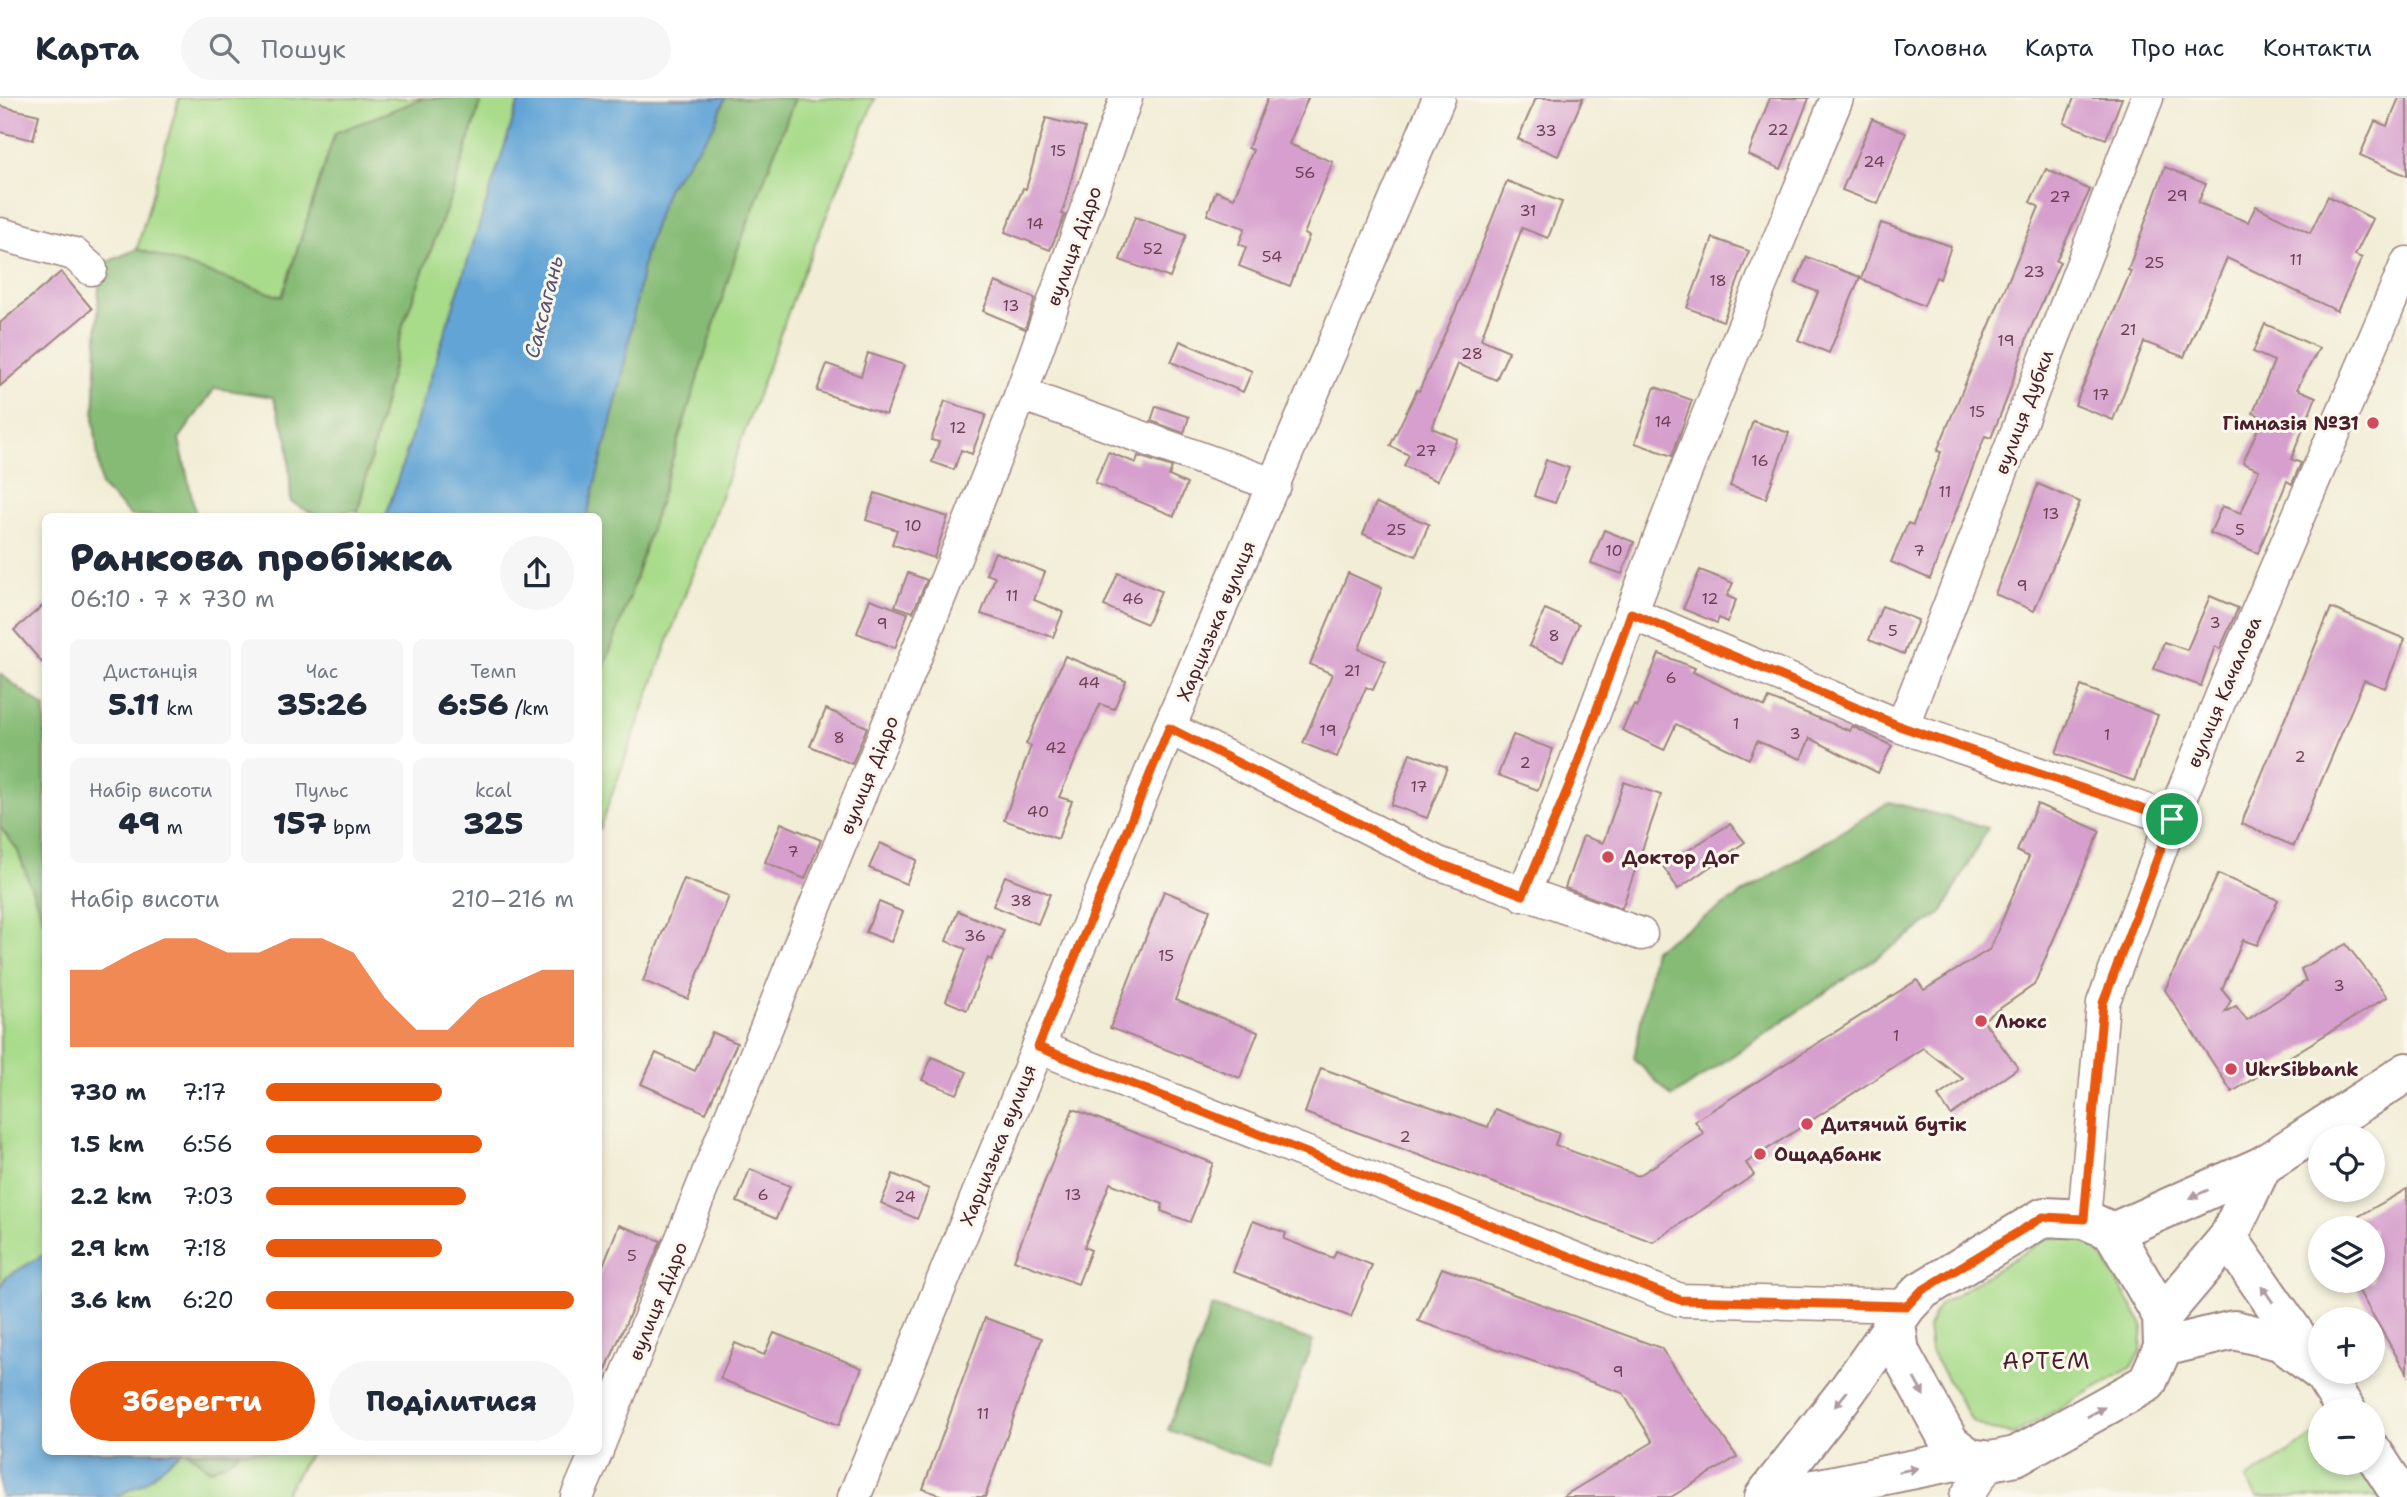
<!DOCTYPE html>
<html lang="uk">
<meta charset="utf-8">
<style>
:root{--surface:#fff;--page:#f6f6f7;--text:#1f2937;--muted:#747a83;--line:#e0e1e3;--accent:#ea580c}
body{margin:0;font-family:"Shantell Sans",sans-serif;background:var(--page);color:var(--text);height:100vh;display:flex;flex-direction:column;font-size:26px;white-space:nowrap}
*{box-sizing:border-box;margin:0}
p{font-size:23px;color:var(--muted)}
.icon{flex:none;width:38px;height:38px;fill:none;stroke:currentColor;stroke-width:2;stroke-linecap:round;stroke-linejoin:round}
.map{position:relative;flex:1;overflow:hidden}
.side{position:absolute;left:42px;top:415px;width:560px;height:942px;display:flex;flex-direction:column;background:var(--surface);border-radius:10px;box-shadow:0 4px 10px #0003}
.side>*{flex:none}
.fabs{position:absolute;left:2308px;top:1027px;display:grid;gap:14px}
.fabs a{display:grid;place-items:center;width:77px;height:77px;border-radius:50%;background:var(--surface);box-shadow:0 4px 10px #0003;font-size:35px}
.pin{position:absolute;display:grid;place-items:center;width:60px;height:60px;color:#fff;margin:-30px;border:4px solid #fff;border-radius:50%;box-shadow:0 2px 7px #0007}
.round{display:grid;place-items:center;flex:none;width:74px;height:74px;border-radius:37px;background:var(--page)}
.summary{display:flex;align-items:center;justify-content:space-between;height:119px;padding:0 28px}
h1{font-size:38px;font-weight:800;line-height:52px}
.stats{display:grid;grid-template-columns:repeat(3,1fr);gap:10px;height:119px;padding:7px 28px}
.stats div{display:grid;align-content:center;border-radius:10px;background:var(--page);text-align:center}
.stats b{font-size:30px;font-weight:800}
.stats small{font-size:19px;font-weight:400}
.stats p{font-size:19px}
.chart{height:196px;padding:14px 28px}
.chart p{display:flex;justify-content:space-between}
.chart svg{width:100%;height:126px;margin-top:7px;fill:var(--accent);opacity:.7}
.primary-button{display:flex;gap:14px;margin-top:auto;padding:14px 28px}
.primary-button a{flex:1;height:80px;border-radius:42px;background:var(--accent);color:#fff;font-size:28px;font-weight:800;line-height:80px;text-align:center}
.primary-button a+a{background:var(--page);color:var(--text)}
ul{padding:0 28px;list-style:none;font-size:23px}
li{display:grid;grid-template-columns:112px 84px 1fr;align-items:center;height:52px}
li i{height:18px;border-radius:9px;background:var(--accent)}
header{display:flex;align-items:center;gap:42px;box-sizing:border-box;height:98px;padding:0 35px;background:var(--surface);border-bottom:2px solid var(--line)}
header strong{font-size:33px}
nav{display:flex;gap:38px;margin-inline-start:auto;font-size:24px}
.search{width:490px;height:63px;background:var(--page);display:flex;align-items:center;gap:18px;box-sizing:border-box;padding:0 24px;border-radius:38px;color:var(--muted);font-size:26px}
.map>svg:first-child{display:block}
</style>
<header>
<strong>Карта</strong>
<div class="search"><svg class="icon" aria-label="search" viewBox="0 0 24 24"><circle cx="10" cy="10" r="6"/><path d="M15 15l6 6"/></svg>Пошук</div>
<nav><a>Головна</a><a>Карта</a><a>Про нас</a><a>Контакти</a></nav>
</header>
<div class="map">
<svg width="2407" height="1399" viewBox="0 0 2407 1399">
<rect width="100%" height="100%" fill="#fbf7ec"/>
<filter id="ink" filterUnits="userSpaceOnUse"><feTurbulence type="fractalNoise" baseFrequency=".0143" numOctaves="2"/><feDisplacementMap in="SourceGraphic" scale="14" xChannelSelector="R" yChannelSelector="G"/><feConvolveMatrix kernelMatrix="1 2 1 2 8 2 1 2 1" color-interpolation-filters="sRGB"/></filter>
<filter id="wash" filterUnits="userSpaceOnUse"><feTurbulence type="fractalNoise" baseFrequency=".00686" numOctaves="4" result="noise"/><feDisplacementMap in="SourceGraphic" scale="28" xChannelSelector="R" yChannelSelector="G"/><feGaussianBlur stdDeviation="1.57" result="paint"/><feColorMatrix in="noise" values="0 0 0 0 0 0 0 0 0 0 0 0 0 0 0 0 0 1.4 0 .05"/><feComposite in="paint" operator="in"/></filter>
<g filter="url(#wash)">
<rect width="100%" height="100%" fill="#f1edd6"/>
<g fill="#a8db8a" stroke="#797d5a" stroke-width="2">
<polygon points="179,0 424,0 335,35 282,199 137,151"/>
<polygon points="482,0 520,0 386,418 357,418 403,227 453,93"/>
<polygon points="795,0 875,0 797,190 599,732 598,584 630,498 736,156"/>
<polygon points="0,729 17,751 46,827 45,1156 5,1180 0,1191"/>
<polygon points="2049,1139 2077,1140 2097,1150 2143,1227 2141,1253 2132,1269 2014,1336 1991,1332 1972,1323 1931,1254 1928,1230 1939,1207"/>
<polygon points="2320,1334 2320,1365 2361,1365 2383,1399 2257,1399 2246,1382"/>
<polygon points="182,1353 187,1353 210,1372 235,1359 239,1353 311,1353 283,1399 115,1399 144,1385"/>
</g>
<g fill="#86bb76" stroke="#686d50" stroke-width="2">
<polygon points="424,0 482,0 453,93 403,227 358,412 317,418 291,404 288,342 273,299 215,290 179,341 196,418 131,418 101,388 94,324 99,187 91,171 137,151 282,199 335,35"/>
<polygon points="725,0 795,0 736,156 630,498 599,584 598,418 587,418 622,280 645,156 667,91 714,28"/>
<polygon points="0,576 45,610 45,827 17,751 0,729"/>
<polygon points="1889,704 1988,730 1942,815 1672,999 1634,961 1654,851"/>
<polygon points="1212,1208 1313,1243 1269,1368 1168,1332"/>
<polygon points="187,1353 239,1353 235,1359 210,1372"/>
</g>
<g fill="#62a4d5" stroke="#566280" stroke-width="2">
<polygon points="520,0 725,0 714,28 667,91 645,156 622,280 587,418 386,418"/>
<polygon points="45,1156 46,1353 182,1353 144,1385 115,1399 0,1399 0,1191 5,1180"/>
</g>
<g id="blocks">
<g fill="#d69fcd">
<polygon points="1268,0 1308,0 1289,46 1333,64 1304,136 1309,138 1290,188 1239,168 1246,149 1239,146 1245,130 1207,117 1216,93 1234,100 1253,52 1248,50"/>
<polygon points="1536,0 1583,0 1558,58 1518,41"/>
<polygon points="1770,0 1809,0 1781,71 1748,57"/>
<polygon points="2074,0 2122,0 2106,41 2064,25"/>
<polygon points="2399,0 2407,0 2407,78 2360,57 2375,23 2387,28"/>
<polygon points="0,8 39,17 33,42 0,34"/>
<polygon points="1046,20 1085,30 1062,116 1065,117 1050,152 1005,134 1023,90 1026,91"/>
<polygon points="1872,21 1906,35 1878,106 1842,92"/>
<polygon points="2165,69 2206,86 2198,105 2248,124 2256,108 2310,135 2328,98 2373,121 2355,157 2362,160 2337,213 2227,160 2184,259 2144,244 2113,322 2075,307 2131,173 2128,172"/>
<polygon points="2046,71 2090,92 2056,163 2060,164 2029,234 2006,303 1991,340 1985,338 1930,481 1891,464 1908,425 1913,427 1941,354 1937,353 2039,109 2030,104"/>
<polygon points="1507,83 1562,104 1548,140 1522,130 1481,241 1509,253 1496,282 1458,266 1432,330 1457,341 1437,383 1404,368 1409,357 1390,348 1417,292 1419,293 1456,211"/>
<polygon points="1135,119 1186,137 1170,180 1120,162"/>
<polygon points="1881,125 1951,148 1940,181 1936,179 1924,208 1861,181"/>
<polygon points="1713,140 1749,153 1723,223 1687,210"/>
<polygon points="1807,159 1860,179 1829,255 1798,242 1818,194 1796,185"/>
<polygon points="61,174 92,211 0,288 0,225"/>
<polygon points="995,184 1035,200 1025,231 983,213"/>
<polygon points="2265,226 2319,250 2297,291 2316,299 2291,361 2301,365 2292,386 2287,383 2258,455 2210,435 2222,408 2241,415 2259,372 2243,365 2263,319 2253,315 2274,263 2253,254"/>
<polygon points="1180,243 1252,273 1243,294 1171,264"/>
<polygon points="868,255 904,267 886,317 817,293 827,266 861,278"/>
<polygon points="1655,289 1692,302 1672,358 1635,345"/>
<polygon points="945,303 986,317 972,356 961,352 954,372 932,364 939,344 931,342"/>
<polygon points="1156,308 1189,319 1184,335 1151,323"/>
<polygon points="1753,323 1789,335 1766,400 1730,388"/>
<polygon points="1108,354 1136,365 1138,358 1172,369 1169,378 1187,386 1174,418 1095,385"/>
<polygon points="1546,362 1569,370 1555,405 1534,398"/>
<polygon points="2038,386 2080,404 2034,513 1995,496"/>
<polygon points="875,395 948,419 934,460 892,446 897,432 866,422"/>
<polygon points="1376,405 1429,426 1416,458 1363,436"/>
<polygon points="1604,432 1634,444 1622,476 1591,465"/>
<polygon points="995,454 1045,474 1034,502 1063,514 1053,539 981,516 995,479 986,476"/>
<polygon points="1700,472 1733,485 1727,498 1736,502 1727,524 1719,520 1717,525 1683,511"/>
<polygon points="908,475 927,482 913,514 895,508"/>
<polygon points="1118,475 1161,493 1147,526 1104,508"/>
<polygon points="1348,475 1382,490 1359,551 1386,563 1373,592 1366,589 1337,659 1303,645 1332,576 1310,566"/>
<polygon points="2210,498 2238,510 2220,551 2215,548 2201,588 2154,571 2164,544 2187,552"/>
<polygon points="870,501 908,515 895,550 857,535"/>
<polygon points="46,505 46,569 14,532"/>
<polygon points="1882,508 1918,522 1904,556 1869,542"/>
<polygon points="2331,510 2405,541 2385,590 2364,582 2294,748 2241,726"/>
<polygon points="1545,511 1579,526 1563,563 1529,548"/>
<polygon points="1659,556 1695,570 1693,574 1765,609 1769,600 1850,633 1852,628 1892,648 1878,675 1810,640 1801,661 1757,643 1749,661 1676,626 1664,652 1622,632 1634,607 1637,609"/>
<polygon points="1065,558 1126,583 1114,611 1100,606 1059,699 1072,703 1058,741 1004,722 1031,648 1026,646"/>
<polygon points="2081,588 2158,617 2134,683 2056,655"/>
<polygon points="826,611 867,629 852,666 810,648"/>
<polygon points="1513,637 1553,651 1538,692 1498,677"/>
<polygon points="1410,655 1447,669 1427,720 1391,707"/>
<polygon points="1624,684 1661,697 1622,810 1565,790 1583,738 1603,745"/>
<polygon points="2037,706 2100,733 2034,887 1983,922 2018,970 1951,1017 1938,998 1963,981 1923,950 1746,1065 1754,1077 1653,1144 1305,1015 1321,970 1488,1029 1495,1011 1559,1035 1555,1047 1638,1078 1704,1036 1695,1023 1917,882 1924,892 1990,851 2029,759 2017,753"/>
<polygon points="781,725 821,742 805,781 765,764"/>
<polygon points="1730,726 1745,744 1678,791 1663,768"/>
<polygon points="880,745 917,762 906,786 869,770"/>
<polygon points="2218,776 2278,802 2257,847 2243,842 2222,891 2231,902 2225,914 2236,908 2247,922 2306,883 2301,871 2346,846 2387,899 2232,994 2165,892"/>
<polygon points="1005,778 1050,796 1038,826 993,808"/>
<polygon points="684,781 729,798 688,901 643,883"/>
<polygon points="1164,793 1210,812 1175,902 1258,934 1240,980 1110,930"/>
<polygon points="879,804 903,814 891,844 866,834"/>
<polygon points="958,813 1004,832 992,862 988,860 967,912 946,903 966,851 946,843"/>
<polygon points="712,934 737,945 706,1015 641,986 656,955 695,973"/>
<polygon points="932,959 967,974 957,996 922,982"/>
<polygon points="1073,1011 1213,1065 1190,1124 1161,1113 1163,1106 1110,1085 1084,1149 1091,1152 1078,1186 1014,1162"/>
<polygon points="750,1071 790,1088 776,1121 737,1104"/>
<polygon points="893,1076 929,1091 917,1121 881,1105"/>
<polygon points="2407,1091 2407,1276 2353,1183 2373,1183 2373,1130 2338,1130"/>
<polygon points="1253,1123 1286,1135 1284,1141 1333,1160 1336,1153 1372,1167 1351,1219 1233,1174"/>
<polygon points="619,1127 661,1143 598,1290 598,1180"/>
<polygon points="1442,1170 1661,1250 1737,1359 1671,1399 1562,1399 1653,1344 1623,1295 1418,1223"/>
<polygon points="985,1220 1042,1240 985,1399 946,1399 923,1391"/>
<polygon points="774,1235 862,1270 839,1327 720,1281 735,1245 764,1257"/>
</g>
</g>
</g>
<g filter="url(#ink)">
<use href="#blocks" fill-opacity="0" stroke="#9e8680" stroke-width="2"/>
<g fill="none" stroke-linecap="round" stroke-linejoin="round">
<g stroke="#9e8680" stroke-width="35">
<g id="minor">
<polyline points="0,136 74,156 91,171"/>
<polyline points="1021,296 1275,387"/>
<polyline points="1631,515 1902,629 2172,721"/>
<polyline points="1902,629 2147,0"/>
<polyline points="1169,630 1438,765 1641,836"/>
<path d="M 1523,797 C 1562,704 1596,610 1631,516 C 1696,342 1767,171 1837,0"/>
<polyline points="1038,949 1680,1202 1907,1208"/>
<polyline points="2084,1121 2103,905 2172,721 2228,582 2407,165"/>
<polyline points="598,1349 1021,296 1126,0"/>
<polyline points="577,1399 597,1353"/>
<polyline points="854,1399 1169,630 1439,0"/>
<polyline points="1966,1399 1991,1363"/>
</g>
</g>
<g stroke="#9e8680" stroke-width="42">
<g id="secondary">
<polyline points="2228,1140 2309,1256"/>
<polyline points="2163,1249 2234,1232 2280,1243 2323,1276 2346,1312"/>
<polyline points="2373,1354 2402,1399"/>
</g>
</g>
<g stroke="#9e8680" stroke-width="42">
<g id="primary">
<polyline points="2113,1134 2262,1068 2407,974"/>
<polyline points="2162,1218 2228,1140 2262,1068"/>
<polyline points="1769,1396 1810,1392 1970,1360"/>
<polyline points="1764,1399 1847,1293 1907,1208 1921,1193 2044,1119 2084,1121 2113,1134 2162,1218 2163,1249 2147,1285 2016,1358 1991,1363 1970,1360 1950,1345 1900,1254 1896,1226"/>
</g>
</g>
<use href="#minor" stroke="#fff" stroke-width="32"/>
<use href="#secondary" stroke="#fff" stroke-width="38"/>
<use href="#primary" stroke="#fff" stroke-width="38"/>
</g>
<defs><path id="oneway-solid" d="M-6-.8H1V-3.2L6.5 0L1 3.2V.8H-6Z" transform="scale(1.75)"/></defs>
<g fill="#ae9aa0">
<use href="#oneway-solid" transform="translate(2199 1096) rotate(156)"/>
<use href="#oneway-solid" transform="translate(2267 1196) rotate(-125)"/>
<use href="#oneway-solid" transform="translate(1919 1289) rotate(61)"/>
<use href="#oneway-solid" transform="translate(1841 1301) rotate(129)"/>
<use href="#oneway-solid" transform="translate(2096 1314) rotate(-29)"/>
<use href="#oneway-solid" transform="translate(1908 1372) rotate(-11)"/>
</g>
</g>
<g fill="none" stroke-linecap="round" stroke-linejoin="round" filter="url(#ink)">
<g stroke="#fff" stroke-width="14">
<polygon id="route" points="1631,515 1902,629 2172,721 2103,905 2084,1121 2043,1119 1921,1193 1907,1208 1680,1202 1038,949 1169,630 1438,765 1523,797 1573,678"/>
</g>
<use href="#route" stroke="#ea580c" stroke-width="9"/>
</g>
<g fill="#d1495b" stroke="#fbf7ec" stroke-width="2.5">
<circle cx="2373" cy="325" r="7"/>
<circle cx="1608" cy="759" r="7"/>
<circle cx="1981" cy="923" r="7"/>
<circle cx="2231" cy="971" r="7"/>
<circle cx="1807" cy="1026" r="7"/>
<circle cx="1760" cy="1056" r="7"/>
</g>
<g text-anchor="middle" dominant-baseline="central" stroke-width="6" stroke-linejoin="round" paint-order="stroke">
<g font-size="16" fill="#6d3f54">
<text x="1778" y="31">22</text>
<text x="1546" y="32">33</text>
<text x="1058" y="52">15</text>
<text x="1874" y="63">24</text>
<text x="1305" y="74">56</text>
<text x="2177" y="97">29</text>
<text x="2060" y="98">27</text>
<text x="1528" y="112">31</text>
<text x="1035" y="125">14</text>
<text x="1153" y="150">52</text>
<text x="1272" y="158">54</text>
<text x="2296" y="161">11</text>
<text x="2154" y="164">25</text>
<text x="2034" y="173">23</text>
<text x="1718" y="182">18</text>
<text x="1011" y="207">13</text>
<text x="2128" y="231">21</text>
<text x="2006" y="242">19</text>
<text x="1472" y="255">28</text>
<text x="2101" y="296">17</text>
<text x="1977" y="313">15</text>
<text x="1663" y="323">14</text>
<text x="958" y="329">12</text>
<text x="1426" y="352">27</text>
<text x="1760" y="362">16</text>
<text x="1945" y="393">11</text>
<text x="2051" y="415">13</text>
<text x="913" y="427">10</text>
<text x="1396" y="431">25</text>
<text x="2240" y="431">5</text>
<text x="1614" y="452">10</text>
<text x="1919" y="452">7</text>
<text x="2022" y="487">9</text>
<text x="1012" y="497">11</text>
<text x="1133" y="500">46</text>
<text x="1710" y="500">12</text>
<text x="2215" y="524">3</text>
<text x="882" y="525">9</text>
<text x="1893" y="532">5</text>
<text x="1554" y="537">8</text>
<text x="1352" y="572">21</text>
<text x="1671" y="579">6</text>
<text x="1089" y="584">44</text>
<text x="1736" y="625">1</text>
<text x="1328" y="632">19</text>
<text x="1795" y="635">3</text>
<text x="2107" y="636">1</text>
<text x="839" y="639">8</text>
<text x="1056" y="649">42</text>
<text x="2300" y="658">2</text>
<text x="1525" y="664">2</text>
<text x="1419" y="688">17</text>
<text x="1038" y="713">40</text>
<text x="793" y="753">7</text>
<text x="1021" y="802">38</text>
<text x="975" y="837">36</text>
<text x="1166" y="857">15</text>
<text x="2339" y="887">3</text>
<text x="1896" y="937">1</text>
<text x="1405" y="1038">2</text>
<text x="763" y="1096">6</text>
<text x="1073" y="1096">13</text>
<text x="905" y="1098">24</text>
<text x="632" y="1157">5</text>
<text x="1618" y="1273">9</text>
<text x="983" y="1315">11</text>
</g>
<g font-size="19" fill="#4a1f2b" stroke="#fbf7ec">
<text transform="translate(1074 148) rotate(-70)">вулиця Дідро</text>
<text transform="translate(2024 314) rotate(-69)">вулиця Дубки</text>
<text transform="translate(1216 523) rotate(-67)">Харцизька вулиця</text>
<text transform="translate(2224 594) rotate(-67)">вулиця Качалова</text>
<text transform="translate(869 677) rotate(-68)">вулиця Дідро</text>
<text transform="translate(998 1047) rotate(-68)">Харцизька вулиця</text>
<text transform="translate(658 1203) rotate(-68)">вулиця Дідро</text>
</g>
<g font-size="19" font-weight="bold" fill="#4a1f2b" stroke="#fbf7ec" text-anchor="start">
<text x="2359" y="325" text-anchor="end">Гімназія №31</text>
<text x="1622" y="759">Доктор Дог</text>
<text x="1995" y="923">Люкс</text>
<text x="2245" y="971">UkrSibbank</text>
<text x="1821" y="1026">Дитячий бутік</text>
<text x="1774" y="1056">Ощадбанк</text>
</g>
<g font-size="21" font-style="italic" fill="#54546f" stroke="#fbf7ec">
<text transform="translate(544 209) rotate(-76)">Саксагань</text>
</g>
<g font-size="23" letter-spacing="2" fill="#4a1f2b" stroke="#fbf7ec">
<text x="2047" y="1263">АРТЕМ</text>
</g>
</g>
</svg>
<div class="fabs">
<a><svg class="icon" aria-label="locate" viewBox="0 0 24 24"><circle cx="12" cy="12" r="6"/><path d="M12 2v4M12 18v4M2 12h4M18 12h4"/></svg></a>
<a><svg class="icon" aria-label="layers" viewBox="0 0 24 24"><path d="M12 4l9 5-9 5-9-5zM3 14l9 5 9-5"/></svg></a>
<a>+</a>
<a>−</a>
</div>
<div class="pin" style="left:2172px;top:721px;background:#1e9e55"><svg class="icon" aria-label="arrive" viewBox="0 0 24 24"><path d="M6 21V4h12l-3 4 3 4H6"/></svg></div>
<section class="side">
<div class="summary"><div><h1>Ранкова пробіжка</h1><p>06:10 · 7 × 730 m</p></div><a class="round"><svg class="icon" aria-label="share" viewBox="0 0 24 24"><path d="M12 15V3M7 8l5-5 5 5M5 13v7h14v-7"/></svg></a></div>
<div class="stats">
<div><p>Дистанція</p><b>5.11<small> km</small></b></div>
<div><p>Час</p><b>35:26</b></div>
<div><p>Темп</p><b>6:56<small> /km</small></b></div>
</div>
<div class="stats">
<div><p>Набір висоти</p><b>49<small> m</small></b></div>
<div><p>Пульс</p><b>157<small> bpm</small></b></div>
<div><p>kcal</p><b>325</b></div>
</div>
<div class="chart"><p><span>Набір висоти</span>210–216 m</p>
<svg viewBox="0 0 160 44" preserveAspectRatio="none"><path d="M0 44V17L10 17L20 11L30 6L40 6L50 11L60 11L70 6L80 6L90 11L100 27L110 38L120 38L130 27L140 22L150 17L160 17V44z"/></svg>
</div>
<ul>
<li><b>730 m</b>7:17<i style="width:57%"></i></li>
<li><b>1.5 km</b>6:56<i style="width:70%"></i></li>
<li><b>2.2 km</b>7:03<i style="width:65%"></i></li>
<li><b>2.9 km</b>7:18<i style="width:57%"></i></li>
<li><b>3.6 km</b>6:20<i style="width:100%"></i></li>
</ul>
<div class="primary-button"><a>Зберегти</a><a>Поділитися</a></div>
</section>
</div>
